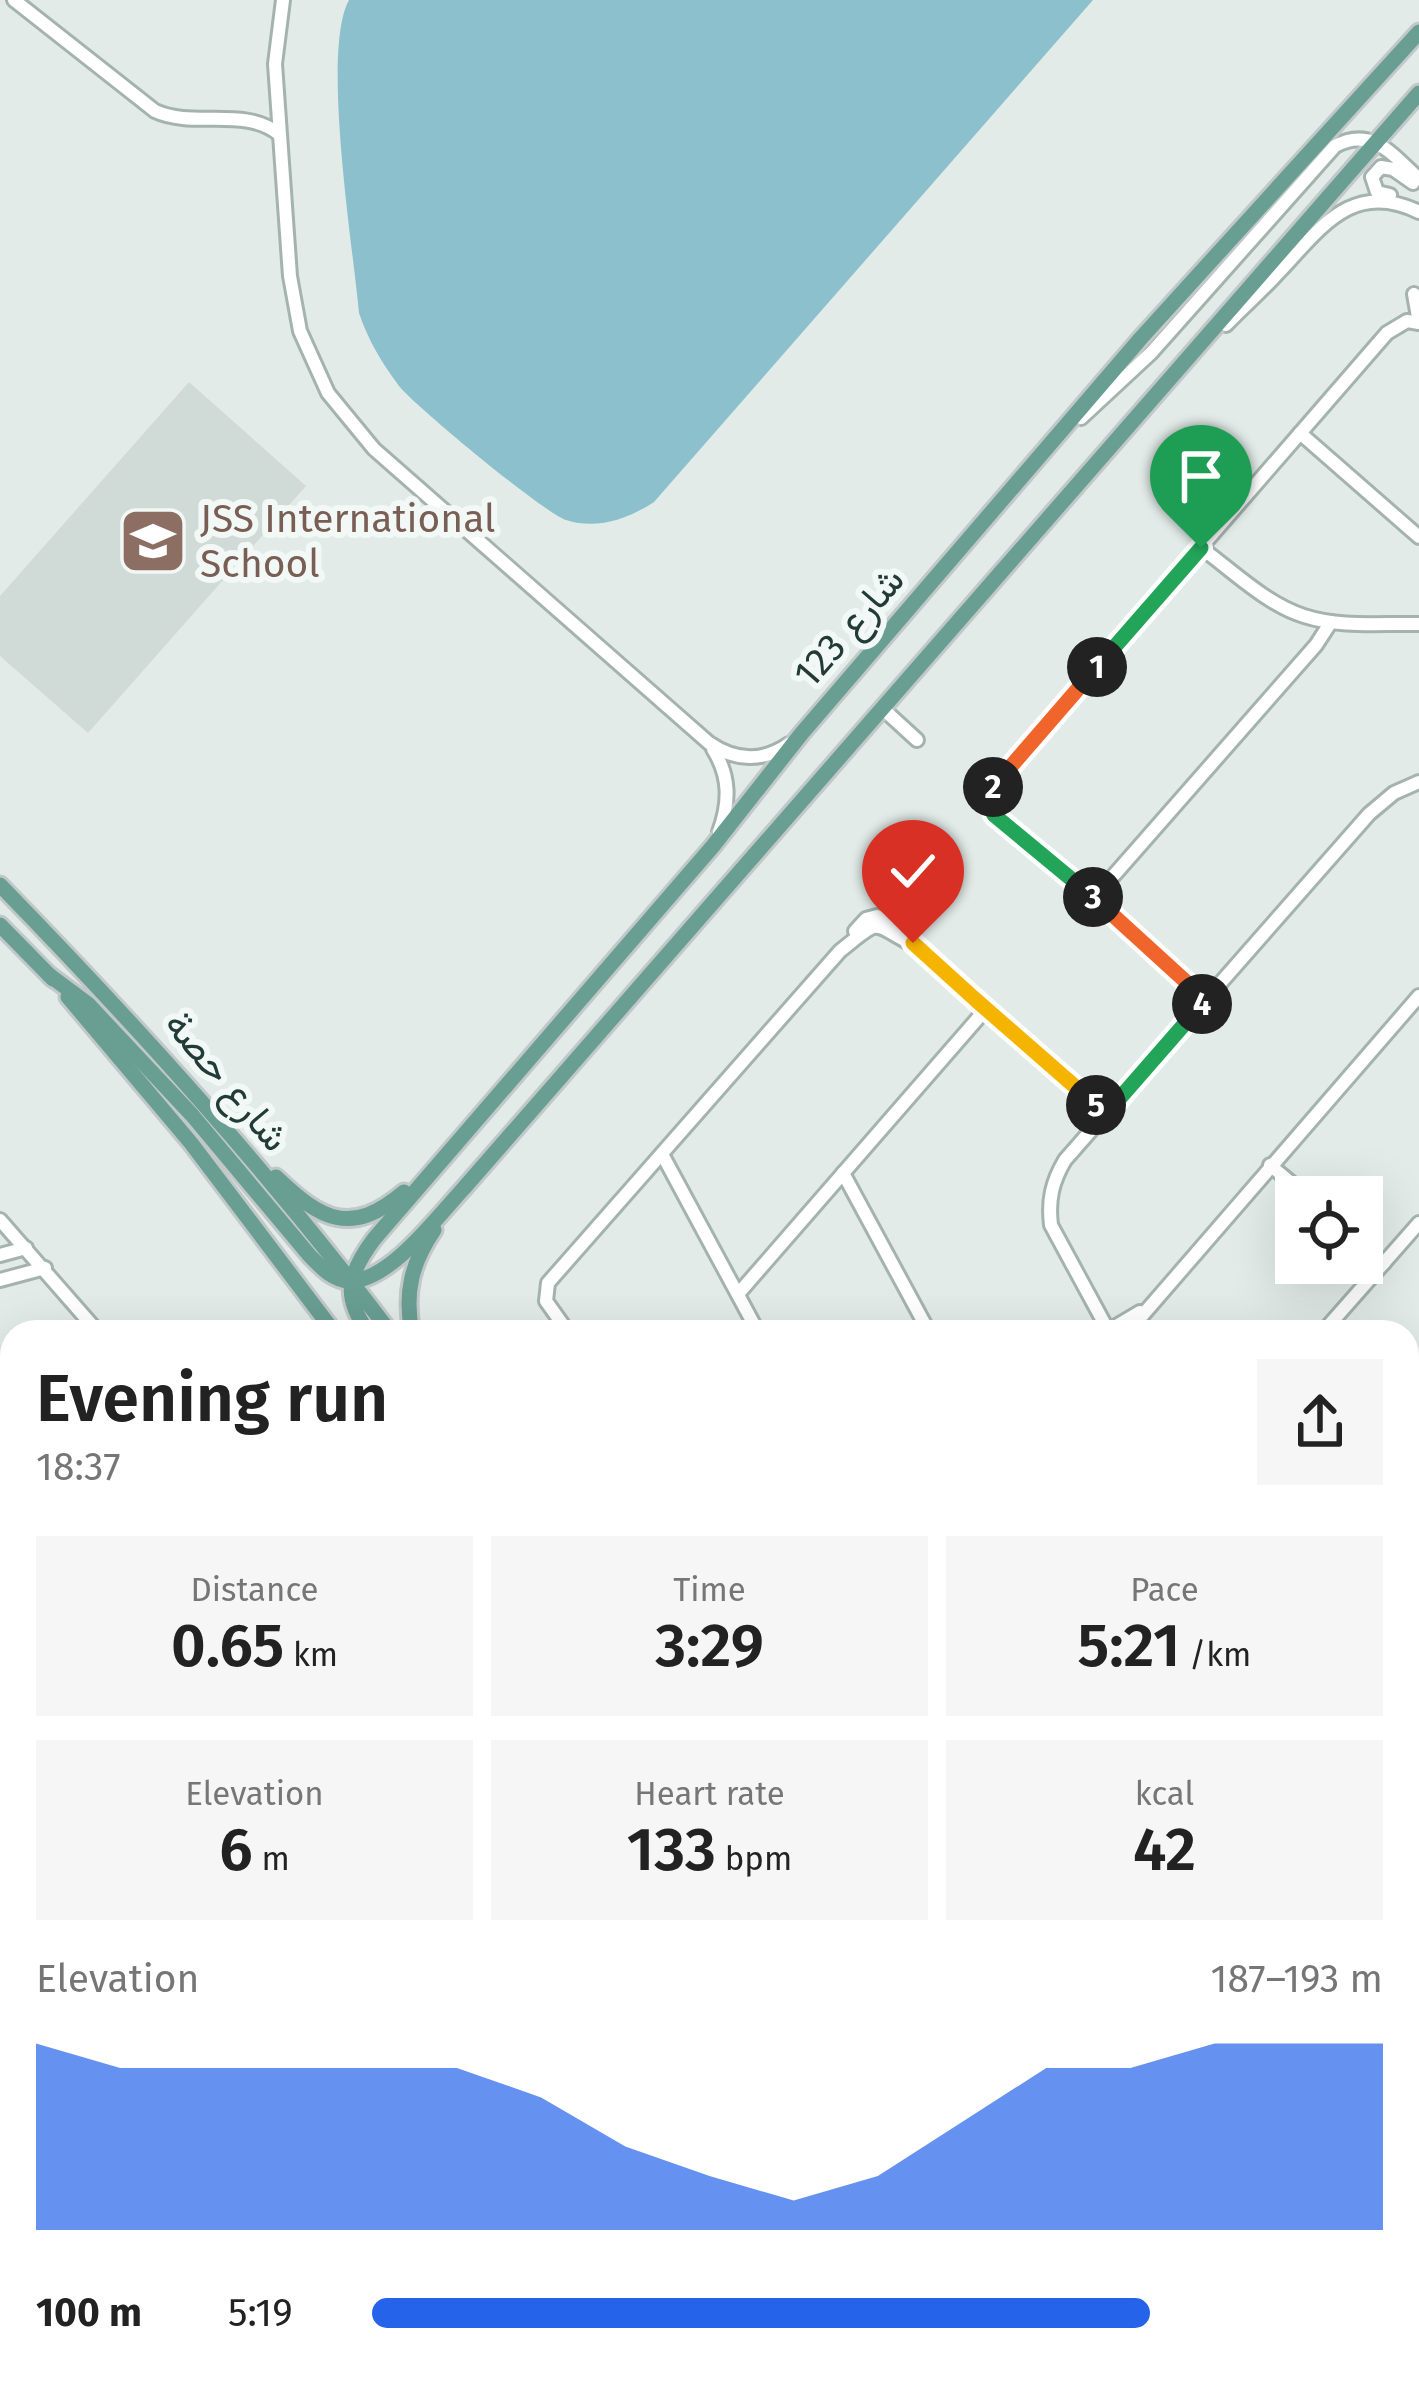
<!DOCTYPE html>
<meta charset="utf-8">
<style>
:root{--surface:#fff;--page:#f6f6f6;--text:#222;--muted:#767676;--accent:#2563eb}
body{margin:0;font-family:"Fira Sans",Vazirmatn,sans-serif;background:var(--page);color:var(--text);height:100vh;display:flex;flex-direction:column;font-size:45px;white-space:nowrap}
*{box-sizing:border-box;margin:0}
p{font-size:39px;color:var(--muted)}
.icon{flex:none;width:66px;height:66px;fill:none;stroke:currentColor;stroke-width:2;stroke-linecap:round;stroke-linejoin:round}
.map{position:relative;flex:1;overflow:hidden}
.sheet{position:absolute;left:0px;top:1320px;width:1419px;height:1062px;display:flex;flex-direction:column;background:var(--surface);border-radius:36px 36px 0 0;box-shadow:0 12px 48px #0002}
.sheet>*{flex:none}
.fabs{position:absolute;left:1275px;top:1176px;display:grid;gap:24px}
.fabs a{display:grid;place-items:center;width:108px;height:108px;border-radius:0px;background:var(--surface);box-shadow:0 12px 48px #0002;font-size:60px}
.pin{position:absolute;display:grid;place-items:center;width:102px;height:102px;color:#fff;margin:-123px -51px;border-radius:50% 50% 50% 0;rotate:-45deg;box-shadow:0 0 12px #0007}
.pin .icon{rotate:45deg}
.km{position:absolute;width:60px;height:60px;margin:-30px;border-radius:50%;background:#222;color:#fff;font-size:33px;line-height:60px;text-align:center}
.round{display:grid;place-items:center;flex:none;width:126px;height:126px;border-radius:0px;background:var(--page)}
.head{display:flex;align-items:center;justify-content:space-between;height:204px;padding:0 36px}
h1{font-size:66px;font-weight:600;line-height:90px}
.metrics{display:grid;grid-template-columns:repeat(3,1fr);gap:18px;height:204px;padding:12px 36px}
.metrics div{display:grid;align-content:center;border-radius:0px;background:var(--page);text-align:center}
.metrics b{font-size:60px;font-weight:600}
.metrics small{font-size:33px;font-weight:400}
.metrics p{font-size:33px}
.chart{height:336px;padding:24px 36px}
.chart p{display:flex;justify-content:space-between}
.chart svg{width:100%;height:216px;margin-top:12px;fill:var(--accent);opacity:.7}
ul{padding:0 36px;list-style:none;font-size:39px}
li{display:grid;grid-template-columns:192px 144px 1fr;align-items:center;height:90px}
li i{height:30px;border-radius:15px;background:var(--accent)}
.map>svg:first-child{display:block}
</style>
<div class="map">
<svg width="1419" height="2382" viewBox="0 0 1419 2382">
<rect width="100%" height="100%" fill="#e2ebe8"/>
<polygon fill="#d0dbd7" points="189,382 306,486 88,733 0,656 0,596"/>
<path fill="#8dc0cd" d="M 349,0 L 1093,0 L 654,502 C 628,519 597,530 566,520 C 544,513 415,406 399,386 C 382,363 368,340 359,313 C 353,246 321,51 349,0 Z"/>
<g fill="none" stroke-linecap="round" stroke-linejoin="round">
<g stroke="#a5b3af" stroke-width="18">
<g id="minor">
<path d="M 14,0 L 155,111 C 195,129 243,106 279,134"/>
<path d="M 283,0 L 275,64 L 290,276 L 300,331 L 328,393 L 374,449 L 709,743 C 735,761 763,762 789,744"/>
<polyline points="1390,195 1377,192 1372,177 1381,167 1393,169 1413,183"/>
<polyline points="1414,294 1419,323"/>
<path d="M 1226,325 C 1243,307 1262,291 1279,272 C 1320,229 1352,179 1419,212"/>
<path d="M 1081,418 L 1151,353 L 1335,146 C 1372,126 1393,155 1419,179"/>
<polyline points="1300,433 1419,537"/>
<path d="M 1200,547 C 1233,571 1266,604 1304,616 C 1341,628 1381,623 1419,624"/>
<polyline points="882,708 917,740"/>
<path d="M 713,749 C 730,776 730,802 719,832"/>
<polyline points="1094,898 1316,645 1331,622"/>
<polyline points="855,931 866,919 877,916 897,928"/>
<polyline points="912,942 1105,1114"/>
<path d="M 1206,999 L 1094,898 L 1001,822 C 988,809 987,795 999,780 L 1387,333 L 1407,321 L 1419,323"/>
<polyline points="662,1154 758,1332"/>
<polyline points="1270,1165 1308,1197"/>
<polyline points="843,1173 929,1332"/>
<polyline points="0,1220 98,1332"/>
<polyline points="1362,1244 1384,1263"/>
<polyline points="0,1255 26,1248"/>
<polyline points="0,1280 45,1268"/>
<polyline points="738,1294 986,1009"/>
<polyline points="1108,1331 1140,1312"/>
<path d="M 568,1332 L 546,1301 L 548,1283 L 840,951 C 883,917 869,922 915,946"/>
<path d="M 1109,1332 L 1051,1225 C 1048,1200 1052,1182 1065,1160 L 1369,814 L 1394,793 L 1419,782"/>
<polyline points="1128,1332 1419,996"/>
<polyline points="1323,1332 1419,1223"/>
<polyline points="0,1443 12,1439"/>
<polyline points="1407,1504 1419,1490"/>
<polyline points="0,1609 12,1606"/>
<polyline points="1407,1646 1419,1633"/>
<polyline points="0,1786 12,1783"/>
<polyline points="0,1801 12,1798"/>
<polyline points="0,1821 12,1818"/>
<polyline points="0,1839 12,1830"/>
<polyline points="1407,1876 1419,1863"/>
<polyline points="1407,1966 1419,2005"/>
<polyline points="0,2015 12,2013"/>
<polyline points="0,2172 12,2178"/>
<polyline points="0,2238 12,2245"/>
<polyline points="0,2297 12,2279"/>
<polyline points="199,2370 215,2382"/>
<polyline points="361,2370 364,2382"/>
<polyline points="538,2370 542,2382"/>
<polyline points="556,2370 560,2382"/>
<polyline points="1040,2370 1044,2382"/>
<polyline points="1200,2370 1203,2382"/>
<polyline points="1364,2370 1368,2382"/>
<polyline points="274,2382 290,2370"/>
</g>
</g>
<g stroke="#c1c8c7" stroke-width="21">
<g id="major">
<path d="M 0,885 C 140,1029 269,1172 390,1332"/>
<polyline points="0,925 53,979"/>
<path d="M 49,975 L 88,1004 L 192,1115 L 310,1256 C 321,1267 332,1280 349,1281 C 389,1282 438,1216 464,1188 L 1419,93"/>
<polyline points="68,997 191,1143 334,1332"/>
<path d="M 276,1177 C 321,1220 351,1237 404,1192"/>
<path d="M 368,1332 C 342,1296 348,1274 374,1239 L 713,846 L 802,733 L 1141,338 L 1419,32"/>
<path d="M 412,1332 C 404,1293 412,1262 434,1230"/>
<polyline points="852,2370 855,2382"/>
<polyline points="891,2370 894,2382"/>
</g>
</g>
<use href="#minor" stroke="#fff" stroke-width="12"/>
<use href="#major" stroke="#699e93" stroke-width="15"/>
</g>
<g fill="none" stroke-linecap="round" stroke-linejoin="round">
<g stroke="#fff" stroke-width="24">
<polyline id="split-1" points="1097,667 1201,548"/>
</g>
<g stroke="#fff" stroke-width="24">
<polyline id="split-2" points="993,787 1097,667"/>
</g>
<g stroke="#fff" stroke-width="24">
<polyline id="split-3" points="993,787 989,796 994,815 1093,897"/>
</g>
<g stroke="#fff" stroke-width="24">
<polyline id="split-4" points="1093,897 1206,1000 1202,1004"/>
</g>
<g stroke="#fff" stroke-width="24">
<polyline id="split-5" points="1096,1105 1106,1114 1202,1004"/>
</g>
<g stroke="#fff" stroke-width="24">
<polyline id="split-6" points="977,1001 1096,1105"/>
</g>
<g stroke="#fff" stroke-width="24">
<polyline id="split-7" points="913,943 977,1001"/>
</g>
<use href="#split-1" stroke="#22a559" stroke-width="15"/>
<use href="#split-2" stroke="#f0652b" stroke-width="15"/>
<use href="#split-3" stroke="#22a559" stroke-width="15"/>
<use href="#split-4" stroke="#f0652b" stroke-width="15"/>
<use href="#split-5" stroke="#22a559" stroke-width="15"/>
<use href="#split-6" stroke="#f5b400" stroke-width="15"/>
<use href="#split-7" stroke="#f5b400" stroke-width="15"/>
</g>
<defs>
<g id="school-square" transform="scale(3.45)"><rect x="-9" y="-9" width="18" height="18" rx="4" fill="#8d6e63" stroke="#f2f8f6"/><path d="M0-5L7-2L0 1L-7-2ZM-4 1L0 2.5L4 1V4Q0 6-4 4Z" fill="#fff"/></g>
</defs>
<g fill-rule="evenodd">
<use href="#school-square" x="153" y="541"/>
</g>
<g text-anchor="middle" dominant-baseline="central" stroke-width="12" stroke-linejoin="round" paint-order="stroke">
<g font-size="39" fill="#785e54" stroke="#f2f8f6" text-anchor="start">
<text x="200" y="519">JSS International<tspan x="200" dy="45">School</tspan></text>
</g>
<g font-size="39" fill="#233b36" stroke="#f2f8f6">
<text transform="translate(849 627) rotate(-49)">شارع 123</text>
<text transform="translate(227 1081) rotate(50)">شارع حصة</text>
</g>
</g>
</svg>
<div class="fabs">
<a><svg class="icon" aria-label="locate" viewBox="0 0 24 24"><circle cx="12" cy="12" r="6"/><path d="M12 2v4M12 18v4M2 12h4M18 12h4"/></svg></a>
</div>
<div class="pin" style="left:1201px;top:548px;background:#1e9e55"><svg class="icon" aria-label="arrive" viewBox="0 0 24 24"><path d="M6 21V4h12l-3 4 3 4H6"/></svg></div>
<div class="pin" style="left:913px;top:943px;background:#d93025"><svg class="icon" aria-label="check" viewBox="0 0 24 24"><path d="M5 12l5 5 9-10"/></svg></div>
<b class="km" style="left:1097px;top:667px">1</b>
<b class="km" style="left:993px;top:787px">2</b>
<b class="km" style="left:1093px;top:897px">3</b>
<b class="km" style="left:1202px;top:1004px">4</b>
<b class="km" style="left:1096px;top:1105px">5</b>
<section class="sheet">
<div class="head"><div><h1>Evening run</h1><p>18:37</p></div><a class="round"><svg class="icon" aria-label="share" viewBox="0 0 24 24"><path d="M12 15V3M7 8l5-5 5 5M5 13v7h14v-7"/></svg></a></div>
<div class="metrics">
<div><p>Distance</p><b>0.65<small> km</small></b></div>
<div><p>Time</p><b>3:29</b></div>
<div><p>Pace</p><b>5:21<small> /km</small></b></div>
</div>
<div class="metrics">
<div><p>Elevation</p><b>6<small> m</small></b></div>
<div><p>Heart rate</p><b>133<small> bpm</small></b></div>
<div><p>kcal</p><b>42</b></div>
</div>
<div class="chart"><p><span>Elevation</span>187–193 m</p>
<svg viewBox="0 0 160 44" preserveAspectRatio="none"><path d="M0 44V6L10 11L20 11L30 11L40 11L50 11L60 17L70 27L80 33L90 38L100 33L110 22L120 11L130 11L140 6L150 6L160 6V44z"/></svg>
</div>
<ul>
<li><b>100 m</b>5:19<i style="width:77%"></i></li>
</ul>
</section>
</div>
